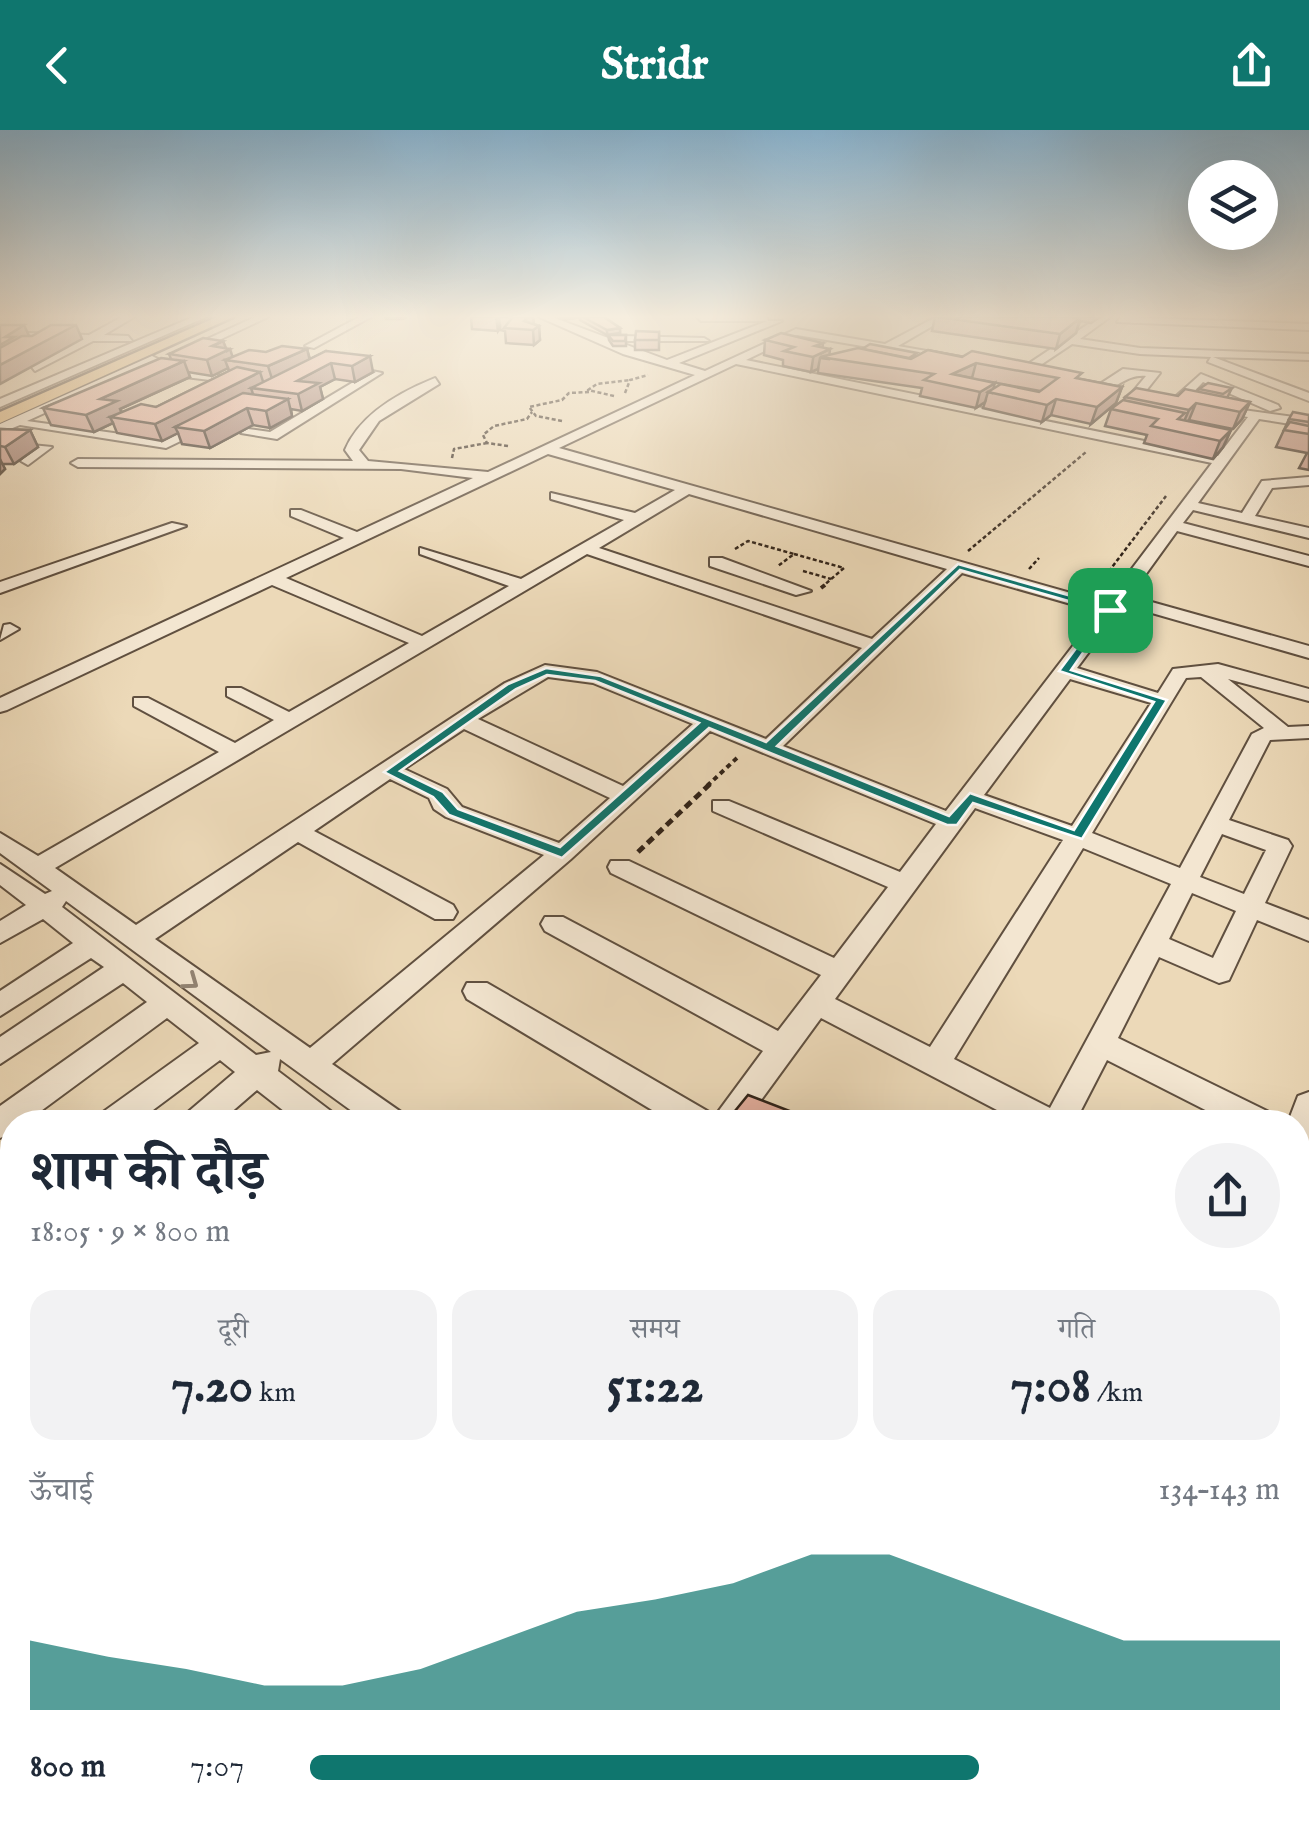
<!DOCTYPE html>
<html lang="hi">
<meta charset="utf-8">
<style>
:root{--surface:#fff;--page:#f2f2f3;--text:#1f2937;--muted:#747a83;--accent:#0f766e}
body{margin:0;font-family:"IM FELL English","Noto Serif Devanagari",serif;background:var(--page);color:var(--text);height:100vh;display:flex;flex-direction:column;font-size:38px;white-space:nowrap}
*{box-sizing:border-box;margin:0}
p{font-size:32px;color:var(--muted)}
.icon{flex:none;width:55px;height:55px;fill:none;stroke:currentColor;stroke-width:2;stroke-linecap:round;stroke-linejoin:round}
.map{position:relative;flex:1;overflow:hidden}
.details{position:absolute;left:0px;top:980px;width:1310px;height:718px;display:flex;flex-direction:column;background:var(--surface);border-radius:40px 40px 0 0;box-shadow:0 10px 40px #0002}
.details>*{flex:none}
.fabs{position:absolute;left:1188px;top:30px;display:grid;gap:20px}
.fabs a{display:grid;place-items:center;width:90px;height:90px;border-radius:50%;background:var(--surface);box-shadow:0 10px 40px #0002;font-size:50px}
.pin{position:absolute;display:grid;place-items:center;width:85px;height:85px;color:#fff;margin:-42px;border-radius:20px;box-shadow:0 5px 15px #0006}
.round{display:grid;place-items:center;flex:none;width:105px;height:105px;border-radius:52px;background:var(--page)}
.overview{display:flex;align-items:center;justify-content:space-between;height:170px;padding:0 30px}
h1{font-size:55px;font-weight:700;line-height:75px}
.stats{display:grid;grid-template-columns:repeat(3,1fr);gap:15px;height:170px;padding:10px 30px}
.stats div{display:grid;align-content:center;border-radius:25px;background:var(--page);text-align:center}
.stats b{font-size:50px;font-weight:700}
.stats small{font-size:28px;font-weight:400}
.stats p{font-size:28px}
.chart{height:280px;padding:20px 30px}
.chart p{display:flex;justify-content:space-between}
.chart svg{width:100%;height:180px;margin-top:10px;fill:var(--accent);opacity:.7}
ul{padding:0 30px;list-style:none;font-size:32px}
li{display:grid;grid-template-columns:160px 120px 1fr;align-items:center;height:75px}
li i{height:25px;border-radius:12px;background:var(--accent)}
header{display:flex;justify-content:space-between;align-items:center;height:130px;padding:0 30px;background:var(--accent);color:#fff;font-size:45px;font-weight:700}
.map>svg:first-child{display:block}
</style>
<header><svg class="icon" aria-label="back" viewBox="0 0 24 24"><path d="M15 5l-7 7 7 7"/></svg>Stridr<svg class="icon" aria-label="share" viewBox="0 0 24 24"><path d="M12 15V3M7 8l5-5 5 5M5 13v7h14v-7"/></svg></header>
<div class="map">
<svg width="1309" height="1697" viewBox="0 0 1309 1697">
<rect width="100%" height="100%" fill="#ecd9b8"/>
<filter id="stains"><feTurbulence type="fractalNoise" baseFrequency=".002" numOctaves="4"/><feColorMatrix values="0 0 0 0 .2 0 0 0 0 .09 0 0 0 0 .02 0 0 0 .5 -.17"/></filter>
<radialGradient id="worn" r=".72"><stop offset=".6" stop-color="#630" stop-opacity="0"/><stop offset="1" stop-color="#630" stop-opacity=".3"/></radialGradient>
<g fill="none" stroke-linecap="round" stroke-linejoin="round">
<g stroke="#605040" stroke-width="4">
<g id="minor">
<polygon points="122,187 134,187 104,205 128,206 132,211 93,211 35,241 31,236 77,211 0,208 0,202 89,205"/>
<polygon points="193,187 206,187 0,277 0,269"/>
<polygon points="255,187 268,187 187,225 177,223"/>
<polygon points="359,187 371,187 314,218 305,216"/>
<path d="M 539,187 L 552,187 L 667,230 L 767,191 L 701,191 L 697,187 L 767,187 L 768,191 L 782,191 L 679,233 L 705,241 L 796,199 L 885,214 L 936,187 L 948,187 L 898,216 L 961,227 L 957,232 L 797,205 L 746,230 L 1218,326 L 1248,287 L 1207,281 L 1207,275 L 1309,289 L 1309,297 L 1259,289 L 1198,373 L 1242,383 L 1262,351 L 1309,347 L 1309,355 L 1272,358 L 1255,386 L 1309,398 L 1309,408 L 1193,380 L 1183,393 L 1309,426 L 1309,436 L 1177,401 L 1130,466 L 1309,516 L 1309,528 L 1124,475 L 1077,538 L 1158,563 L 1173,539 L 1218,534 L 1309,559 L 1309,571 L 1228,549 L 1288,597 L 1309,596 L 1309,608 L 1270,610 L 1229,690 L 1288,710 L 1292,716 L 1265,773 L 1309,790 L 1309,811 L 1257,790 L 1229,850 L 1219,853 L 1159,827 L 1118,908 L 1269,982 L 1273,992 L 1229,992 L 1107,930 L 1075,992 L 1020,992 L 821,888 L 745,992 L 672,992 L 467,869 L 463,861 L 467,853 L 487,853 L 709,982 L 712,990 L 763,921 L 545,801 L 541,794 L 545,787 L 563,787 L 778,901 L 821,845 L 611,743 L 608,737 L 611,731 L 629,731 L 834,828 L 888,757 L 713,681 L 713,671 L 729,671 L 900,742 L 936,694 L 710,601 L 571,729 L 332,934 L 401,982 L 405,992 L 367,992 L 280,929 L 278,941 L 332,982 L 336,992 L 298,992 L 257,960 L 220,992 L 184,992 L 188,982 L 235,942 L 220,930 L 137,992 L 99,992 L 103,982 L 199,913 L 167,888 L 26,992 L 12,992 L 12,1003 L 0,1008 L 0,976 L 147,872 L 123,853 L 0,934 L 0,907 L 104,837 L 91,828 L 0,886 L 0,861 L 73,813 L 43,789 L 0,813 L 0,791 L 26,775 L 0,755 L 0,734 L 45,764 L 52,761 L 0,723 L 0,703 L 38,726 L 219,622 L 134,576 L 134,568 L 148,568 L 235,613 L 274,590 L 227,566 L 227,558 L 241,558 L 289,582 L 409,513 L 272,455 L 7,580 L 0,582 L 0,568 L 344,408 L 291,386 L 291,380 L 301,380 L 357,402 L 473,348 L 401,339 L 78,337 L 71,333 L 78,329 L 353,331 L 345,320 C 360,284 400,262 435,248 L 439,254 L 379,291 L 359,320 L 368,331 L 488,342 L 695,245 L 623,224 ZM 736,234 L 1212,333 L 1106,473 L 559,318 ZM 548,324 L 675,360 L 635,383 L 551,363 L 551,369 L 624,390 L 521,449 L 420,418 L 420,424 L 509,456 L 422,506 L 286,448 ZM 689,364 L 947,439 L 872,509 L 599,418 ZM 587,424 L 862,518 L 766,609 L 597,542 L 545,535 L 505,553 L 136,795 L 55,738 ZM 962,443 L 1099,482 L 946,681 L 783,616 ZM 548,547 L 593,553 L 693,594 L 623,656 L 478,589 ZM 1201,547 L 1264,598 L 1252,604 L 1180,738 L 1092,703 L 1186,548 ZM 1070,549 L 1151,573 L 1072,696 L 984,665 ZM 464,599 L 610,668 L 559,713 L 462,677 L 447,659 L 404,639 ZM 390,649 L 429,668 L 434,679 L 446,687 L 544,725 L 310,918 L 155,809 L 298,712 L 435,789 L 453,789 L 457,782 L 453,775 L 314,701 ZM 975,678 L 1063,710 L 930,917 L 835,869 ZM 1222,704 L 1266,720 L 1244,764 L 1200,747 ZM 1083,718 L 1171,754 L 1050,978 L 954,929 ZM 1192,763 L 1236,781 L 1213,828 L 1169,809 ZM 66,771 L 271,922 L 256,925 L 62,777 Z"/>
<polygon points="1099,187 1110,187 1080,209 1140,218 1309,224 1309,230 1213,227 1309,263 1309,271 1208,232 1211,227 1140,224 1072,214 1027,244 1019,244 1019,240"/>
<polygon points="1121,187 1309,194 1309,200 1117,192"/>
<polygon points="624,206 704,208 709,211 620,211"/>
<polygon points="152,226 158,229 148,235 257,251 251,255 136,241 27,291 164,310 209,289 220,292 166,318 20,295 0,303 0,294"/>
<path d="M 1123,239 L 1160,243 L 1141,267 L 1131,264 L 1146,246 C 1126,244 1117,260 1100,260 L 1100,254 Z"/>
<polygon points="372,241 382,243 277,309 241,303 248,299 270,302"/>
<polygon points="1201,244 1278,275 1280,278 1270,281 1203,252 1181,275 1173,275 1173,269"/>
<polygon points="1,312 52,317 28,335 21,331 33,320 1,318"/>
<polygon points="172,393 186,396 0,463 0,452"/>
<polygon points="710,428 722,428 811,461 796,465 710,436"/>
<polygon points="4,495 10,494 19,499 0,510"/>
<polygon points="1309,962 1309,1023 1298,1027 1298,992 1288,992 1298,966"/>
<polygon points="12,1054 12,1089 0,1094 0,1058"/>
<polygon points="1298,1105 1309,1110 1309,1145 1298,1140"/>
<polygon points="12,1136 12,1178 0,1183 0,1141"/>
<polygon points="0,1320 12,1325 12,1376 0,1371"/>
<polygon points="12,1474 12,1525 0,1530 0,1479"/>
<polygon points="1298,1644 1309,1649 1309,1697 1280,1685 1298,1685"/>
<polygon points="12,1681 12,1685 67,1685 62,1697 6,1697"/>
<polygon points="181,1685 236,1685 231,1697 176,1697"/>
<polygon points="244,1685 298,1685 303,1697 249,1697"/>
<polygon points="517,1685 570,1685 565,1697 512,1697"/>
<polygon points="723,1685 773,1685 768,1697 718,1697"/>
<polygon points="928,1685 978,1685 974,1697 924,1697"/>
<polygon points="1112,1685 1162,1685 1158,1697 1108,1697"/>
</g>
</g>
<g stroke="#312318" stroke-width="5">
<polygon id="major" points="217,187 233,187 0,293 0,282"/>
</g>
<g stroke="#312318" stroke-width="2.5" stroke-dasharray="4 2.5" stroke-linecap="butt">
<polyline points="625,263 630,250 648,245"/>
<polyline points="614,266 588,260 597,254 630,250"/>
<polyline points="562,291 536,286 529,277 562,270 569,263 589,262"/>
<polyline points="508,316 487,313 483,305 494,296 527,289 532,282"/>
<polyline points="452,328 454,319 487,313"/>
<polyline points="735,419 748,411 794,424 778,436"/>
<polyline points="968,421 1086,322"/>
<polyline points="794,424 844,438 822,457"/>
<polyline points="1029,439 1039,428"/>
<polyline points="803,441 831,449"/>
<polyline points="1097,457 1166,366"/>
</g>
<g stroke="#312318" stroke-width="4" stroke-dasharray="5 4" stroke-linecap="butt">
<polyline points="821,458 825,455"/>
<polyline points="707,656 738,627"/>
</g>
<polyline stroke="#312318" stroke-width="5" stroke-dasharray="8 5" stroke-linecap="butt" points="638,722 710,654"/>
<use href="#minor" fill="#f3e6d1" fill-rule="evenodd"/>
<use href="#major" fill="#e6bc7c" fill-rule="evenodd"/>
</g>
<g fill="#c59687" stroke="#312318" stroke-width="2.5" fill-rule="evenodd">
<polygon points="385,187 407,187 403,189 386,189"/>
<polygon points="471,187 533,187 534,194 539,196 540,210 534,215 506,213 505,201 500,200 500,198 498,201 472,199"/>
<polygon points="559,187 604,187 620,198 620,203 607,205 580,190 580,187 565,190"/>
<polygon points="935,187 1100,187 1091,193 1080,191 1076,203 1056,219 932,201"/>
<polygon points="659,202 659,220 635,220 635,210"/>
<polygon points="608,205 626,205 626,216 613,216 609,210"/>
<path d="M 765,210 L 823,218 L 829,225 L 917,226 L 928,220 L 1122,257 L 1116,273 L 1091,294 L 1051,285 L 1042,292 L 983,278 L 985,272 L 976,278 L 920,266 L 922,258 L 818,243 L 818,239 L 811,242 L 783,236 L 783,230 L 764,225 ZM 981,250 L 1040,261 L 993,259 Z"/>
<path d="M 223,211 L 226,219 L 233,227 L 307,219 L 310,229 L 326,221 L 373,242 L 355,252 L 335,249 L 320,257 L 323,269 L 302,281 L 291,279 L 292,286 L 270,298 L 253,295 L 210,318 L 182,314 L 178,303 L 162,311 L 117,303 L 113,293 L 94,302 L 51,295 L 43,278 L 171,229 L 169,224 ZM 228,238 L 229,241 L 156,277 L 121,282 L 120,279 L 190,247 L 188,242 L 212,246 Z"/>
<polygon points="1232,258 1227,268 1250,272 1242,289 1233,299 1189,290 1188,291 1231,300 1223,317 1213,329 1144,313 1147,305 1105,296 1111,279 1124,270 1125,267 1178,266 1197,262 1199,259"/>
<polygon points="1309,285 1309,340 1299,338 1307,323 1276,317 1289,289"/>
<polygon points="0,299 30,300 38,317 14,334 2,334 5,339 0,344"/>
</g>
<g fill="#a07a6e" stroke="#312318" stroke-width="2.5">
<polygon points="496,187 499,187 500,198 498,201"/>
<polygon points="528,187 533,187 534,196 524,191"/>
<polygon points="1080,188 1076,203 1056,219 1060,204"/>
<polygon points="24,195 31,210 76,195 82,209 0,254 0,215 5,207"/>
<polygon points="539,196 540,210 534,215 533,200"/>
<polygon points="620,198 620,203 607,205 607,200"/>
<polygon points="223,211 227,221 230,219 234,231 225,230 228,238 212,246 207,230 212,216"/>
<polygon points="823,213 822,223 830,219 829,229 820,228 818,239 811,242 815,216"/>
<polygon points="307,219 311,235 273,252 268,236"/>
<polygon points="370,226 373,242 355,252 352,236"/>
<polygon points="184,231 190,247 120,279 123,287 110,287 113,293 94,302 86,285 100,269"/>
<polygon points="331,233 335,249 320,257 323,269 302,281 298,264 297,251"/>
<polygon points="976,233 972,248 952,244"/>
<polygon points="260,242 265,258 251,258 253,264 175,297 178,303 162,311 155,294"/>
<polygon points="995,253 992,263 988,262 985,272 976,278 980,262"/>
<polygon points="1122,257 1116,273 1091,294 1097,277"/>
<polygon points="288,269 292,286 270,298 266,281"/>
<polygon points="1056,269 1051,285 1042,292 1047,275"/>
<polygon points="1250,272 1242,289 1233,299 1240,282"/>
<polygon points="1196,273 1189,290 1182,296 1189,280"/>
<polygon points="247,278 253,295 210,318 204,301"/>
<polygon points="30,300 38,317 14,334 5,317"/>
<polygon points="1231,300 1223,317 1213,329 1220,311"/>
<polygon points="0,329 5,339 0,344"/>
</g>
<g fill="#e5af9d" stroke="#312318" stroke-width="2.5">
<polygon points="504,187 528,187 524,191 539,196 533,200 504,198 512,188"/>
<polygon points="583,187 604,187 620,198 607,200"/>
<polygon points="938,187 990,187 998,188 1001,187 1071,187 1080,188 1060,204"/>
<polygon points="0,195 24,195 5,207 14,207 0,215"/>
<polygon points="51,195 76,195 0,235 0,218 22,206 32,206"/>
<polygon points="636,201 659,202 659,210 635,210"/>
<polygon points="781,203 823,213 815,216 830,219 813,227 784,221 794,217 765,210"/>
<polygon points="608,205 626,205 625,211 613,211"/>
<polygon points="203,208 223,211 212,216 230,219 207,230 169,224"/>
<polygon points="870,214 917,223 909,228 862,219"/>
<polygon points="282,216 307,219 268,236 225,230 249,220 266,222"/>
<polygon points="858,218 911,229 928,220 962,227 972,221 1082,243 1076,248 1122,257 1097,277 1056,269 1047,275 988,262 1001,254 1039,262 1058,248 976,233 952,244 995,253 980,262 924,250 934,244 820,227"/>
<polygon points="326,221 370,226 352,236 331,233 297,251 319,253 298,264 251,258"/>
<polygon points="161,228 184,231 100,269 117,271 86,285 43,278"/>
<polygon points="237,237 260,242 155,294 110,287 141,274 156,277"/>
<polygon points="1208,253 1232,258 1223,264 1199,259"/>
<polygon points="1136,258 1178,266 1185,259 1250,272 1240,282 1196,273 1189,280 1125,267"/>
<polygon points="243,263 288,269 266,281 247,278 204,301 175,297"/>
<polygon points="1123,270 1185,283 1178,289 1231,300 1220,311 1151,296 1158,289 1111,279"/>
<polygon points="1293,282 1309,285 1309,292 1289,289"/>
<polygon points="1290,292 1309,296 1309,304 1284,300"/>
<polygon points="0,299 30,300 5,317 0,316"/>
<polygon points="748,965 818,992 726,992"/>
<polygon points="1298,1183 1309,1188 1309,1486 1308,1509 1298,1516"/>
</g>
<defs><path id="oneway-chevron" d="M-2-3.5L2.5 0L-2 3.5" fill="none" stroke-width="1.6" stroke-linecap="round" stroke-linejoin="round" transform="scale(2.5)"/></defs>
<use stroke="#928474" href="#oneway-chevron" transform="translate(191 852) rotate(36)"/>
<linearGradient id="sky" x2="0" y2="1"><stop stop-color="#89b6d4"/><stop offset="0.44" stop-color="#f6eedf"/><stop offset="1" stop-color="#f6eedf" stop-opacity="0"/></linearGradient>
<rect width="1309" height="424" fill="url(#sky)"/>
<path fill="#0f766e" stroke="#fff" stroke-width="2.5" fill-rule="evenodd" d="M 958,434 L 1114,478 L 1071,540 L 1167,570 L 1082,709 L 973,673 L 957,695 L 947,695 L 709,598 L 562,728 L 449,685 L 433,667 L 384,642 L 508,554 L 546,538 L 601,546 L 766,612 ZM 960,440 L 1104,481 L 1059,541 L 1154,572 L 1074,700 L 970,663 L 949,686 L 777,616 ZM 547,545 L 595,551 L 699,593 L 560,717 L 458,679 L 443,662 L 400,641 L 516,559 Z"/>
<rect width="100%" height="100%" filter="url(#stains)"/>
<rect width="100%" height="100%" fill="url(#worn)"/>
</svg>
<div class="fabs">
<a><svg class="icon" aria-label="layers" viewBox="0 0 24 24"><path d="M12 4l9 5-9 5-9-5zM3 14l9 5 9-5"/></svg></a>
</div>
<div class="pin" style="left:1110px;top:480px;background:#1e9e55"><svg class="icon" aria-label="arrive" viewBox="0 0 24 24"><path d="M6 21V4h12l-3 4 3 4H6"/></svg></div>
<section class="details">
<div class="overview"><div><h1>शाम की दौड़</h1><p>18:05 · 9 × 800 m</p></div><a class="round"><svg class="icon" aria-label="share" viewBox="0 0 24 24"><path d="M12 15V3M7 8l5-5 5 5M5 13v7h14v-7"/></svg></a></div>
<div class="stats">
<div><p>दूरी</p><b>7.20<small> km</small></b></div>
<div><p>समय</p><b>51:22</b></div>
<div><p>गति</p><b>7:08<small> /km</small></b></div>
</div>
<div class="chart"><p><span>ऊँचाई</span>134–143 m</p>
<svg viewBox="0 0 160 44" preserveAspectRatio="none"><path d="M0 44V27L10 31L20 34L30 38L40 38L50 34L60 27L70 20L80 17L90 13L100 6L110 6L120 13L130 20L140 27L150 27L160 27V44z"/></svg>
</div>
<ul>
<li><b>800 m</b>7:07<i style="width:69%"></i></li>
</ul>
</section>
</div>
